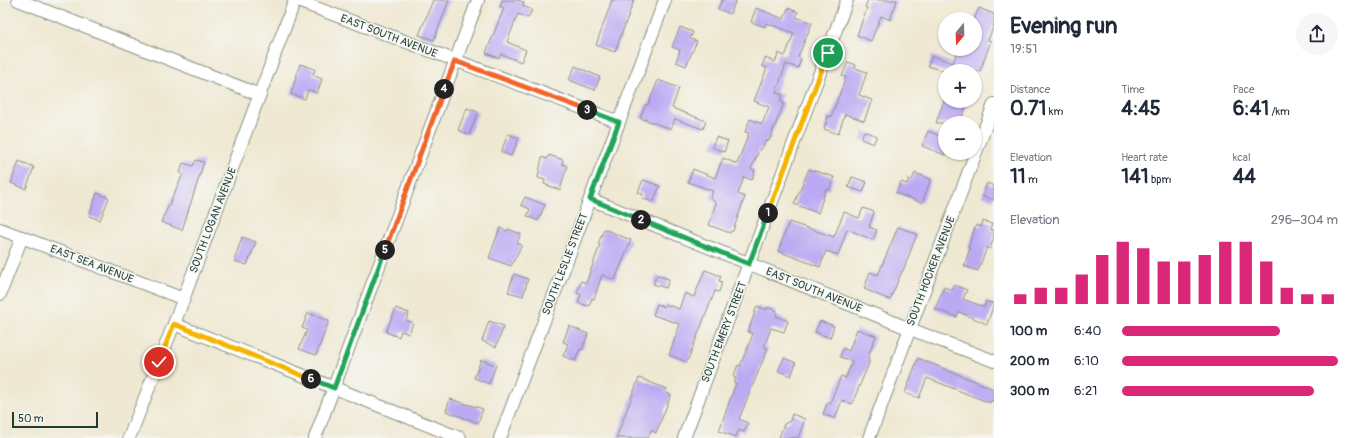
<!DOCTYPE html>
<meta charset="utf-8">
<style>
:root{--surface:#fff;--page:#f6f6f7;--text:#1f2937;--muted:#747a83;--accent:#db2777}
body{margin:0;font-family:Pangolin,sans-serif;background:var(--page);color:var(--text);height:100vh;display:flex;flex-direction:column;font-size:15px;white-space:nowrap}
*{box-sizing:border-box;margin:0}
p{font-size:13px;color:var(--muted)}
.icon{flex:none;width:22px;height:22px;fill:none;stroke:currentColor;stroke-width:2;stroke-linecap:round;stroke-linejoin:round}
.map{position:relative;flex:1;overflow:hidden}
.details{display:flex;flex-direction:column;background:var(--surface);width:360px}
.details>*{flex:none}
.needle{width:26px;rotate:199deg}
.fabs{position:absolute;left:938px;top:12px;display:grid;gap:8px}
.fabs a{display:grid;place-items:center;width:44px;height:44px;border-radius:50%;background:var(--surface);box-shadow:0 1px 3px #0004;font-size:20px}
.scale{position:absolute;left:12px;bottom:10px;width:86px;box-sizing:border-box;padding-left:4px;border:2px solid #1f3d34;border-top:0;font-size:11px;line-height:14px;white-space:nowrap;color:#1f3d34;-webkit-text-stroke:3px #f6f6f2;paint-order:stroke}
.pin{position:absolute;display:grid;place-items:center;width:34px;height:34px;color:#fff;margin:-17px;border:2px solid #fff;border-radius:50%;box-shadow:0 1px 4px #0007}
.km{position:absolute;width:20px;height:20px;margin:-10px;border-radius:50%;background:#222;color:#fff;font-size:11px;line-height:20px;text-align:center}
.round{display:grid;place-items:center;flex:none;width:42px;height:42px;border-radius:21px;background:var(--page)}
.summary{display:flex;align-items:center;justify-content:space-between;height:68px;padding:0 16px}
h1{font-size:22px;font-weight:700;line-height:30px}
.figures{display:grid;grid-template-columns:repeat(3,1fr);gap:6px;height:68px;padding:4px 16px}
.figures div{display:grid;align-content:center}
.figures b{font-size:20px;font-weight:700}
.figures small{font-size:11px;font-weight:400}
.figures p{font-size:11px}
.chart{height:112px;padding:8px 16px}
.chart p{display:flex;justify-content:space-between}
.chart svg{width:100%;height:72px;margin-top:4px;stroke:var(--accent);stroke-width:6}
ul{padding:0 16px;list-style:none;font-size:13px}
li{display:grid;grid-template-columns:64px 48px 1fr;align-items:center;height:30px}
li i{height:10px;border-radius:5px;background:var(--accent)}
main{display:flex;flex:1;min-height:0}
.map>svg:first-child{display:block}
</style>
<main>
<div class="map">
<svg width="994" height="438" viewBox="0 0 994 438">
<rect width="100%" height="100%" fill="#f6f6f2"/>
<filter id="ink" filterUnits="userSpaceOnUse"><feTurbulence type="fractalNoise" baseFrequency=".025" numOctaves="2"/><feDisplacementMap in="SourceGraphic" scale="8" xChannelSelector="R" yChannelSelector="G"/><feConvolveMatrix kernelMatrix="1 2 1 2 8 2 1 2 1" color-interpolation-filters="sRGB"/></filter>
<filter id="wash" filterUnits="userSpaceOnUse"><feTurbulence type="fractalNoise" baseFrequency=".012" numOctaves="4" result="noise"/><feDisplacementMap in="SourceGraphic" scale="16" xChannelSelector="R" yChannelSelector="G"/><feGaussianBlur stdDeviation="0.9" result="paint"/><feColorMatrix in="noise" values="0 0 0 0 0 0 0 0 0 0 0 0 0 0 0 0 0 1.4 0 .05"/><feComposite in="paint" operator="in"/></filter>
<g filter="url(#wash)">
<rect width="100%" height="100%" fill="#efe8d2"/>
<g id="blocks">
<g fill="#bba9f3">
<polygon points="433,0 449,0 434,40 419,35"/>
<polygon points="502,0 518,0 524,2 523,6 532,10 528,18 518,14 507,42 526,50 521,62 501,54 499,58 486,53 504,8 500,7"/>
<polygon points="612,0 634,0 615,52 596,45"/>
<polygon points="722,0 736,0 730,14 718,9"/>
<polygon points="868,0 897,0 890,20 881,16 871,41 857,35 867,8 865,7"/>
<polygon points="756,8 784,19 788,8 798,12 796,17 812,23 798,57 801,59 798,68 786,64 776,93 783,95 780,101 784,103 769,141 766,140 762,149 760,148 751,169 755,170 752,180 744,177 738,194 745,197 743,202 733,231 731,231 730,233 709,225 716,203 710,198 713,191 688,182 693,169 715,178 723,158 737,164 749,133 745,132 750,119 762,124 769,107 754,101 767,68 762,66 765,58 775,62 779,53 784,56 786,54 794,33 766,23 765,27 751,22"/>
<polygon points="979,8 994,14 994,25 988,40 991,41 980,71 943,71 928,66 932,56 953,63 958,49 975,49 975,17"/>
<polygon points="680,27 693,32 690,39 697,41 686,66 676,62 680,50 672,47"/>
<polygon points="848,62 856,65 855,68 867,72 859,95 872,100 864,121 845,114 838,134 824,129 828,116 831,117 846,77 842,76"/>
<polygon points="300,64 315,69 313,75 322,79 317,93 308,90 305,99 291,94"/>
<polygon points="575,66 600,77 595,90 569,80"/>
<polygon points="658,80 679,88 672,108 706,121 703,129 675,119 671,129 640,118 646,104 648,105"/>
<polygon points="944,101 968,101 960,123 936,123"/>
<polygon points="467,108 478,112 469,135 458,130"/>
<polygon points="864,131 877,136 873,144 861,139"/>
<polygon points="928,131 945,138 945,155 922,146"/>
<polygon points="508,134 519,138 511,156 501,152"/>
<polygon points="716,137 728,141 724,152 712,147"/>
<polygon points="549,155 563,160 562,164 567,166 560,190 544,184 545,180 538,178 542,157 547,159"/>
<polygon points="196,160 204,162 182,230 161,222 183,174 180,173 183,163 193,166"/>
<polygon points="19,161 34,167 26,189 11,183"/>
<polygon points="809,169 834,177 829,190 826,189 818,213 794,204"/>
<polygon points="915,173 931,179 922,203 896,193 901,182 907,184 909,179 912,180"/>
<polygon points="852,177 867,182 863,192 848,187"/>
<polygon points="643,180 660,186 653,202 642,198 643,194 638,192"/>
<polygon points="987,183 994,186 994,200 982,196"/>
<polygon points="97,193 109,198 100,220 89,216"/>
<polygon points="525,197 545,205 538,221 527,216 530,209 521,205"/>
<polygon points="863,208 874,212 869,227 877,230 873,240 847,229 838,255 826,251 820,267 778,251 789,222 834,237 844,212 859,218"/>
<polygon points="983,221 992,224 990,229 994,230 994,237 990,249 987,247 978,271 964,266 970,248 968,248 976,225 981,227"/>
<polygon points="898,227 917,234 903,271 902,271 890,300 864,289 870,272 878,275"/>
<polygon points="500,228 507,231 508,229 521,234 517,243 522,245 511,266 489,258"/>
<polygon points="604,229 631,240 615,280 602,275 594,299 592,298 589,306 578,303 581,295 577,293 581,281 586,283 600,245 598,244"/>
<polygon points="242,237 256,242 247,265 234,261"/>
<polygon points="705,270 721,276 719,281 722,282 719,292 715,291 687,362 669,355 680,324 653,315 657,304 664,307 665,304 679,309 685,293 694,297"/>
<polygon points="514,274 528,279 523,296 508,292"/>
<polygon points="657,275 669,279 666,288 653,284"/>
<polygon points="954,285 967,290 963,299 984,307 986,301 994,304 987,324 959,312 957,317 935,309 944,287 952,290"/>
<polygon points="757,306 767,310 767,307 777,311 776,316 788,321 784,332 771,328 764,347 768,348 739,419 748,423 744,432 739,430 736,437 719,431 736,383 734,383 736,378 733,377 738,365 740,366 753,334 748,332"/>
<polygon points="396,308 409,313 406,320 413,323 409,334 401,331 399,337 386,332"/>
<polygon points="308,313 329,321 316,355 299,349 307,330 302,328"/>
<polygon points="489,321 504,326 496,347 482,341"/>
<polygon points="820,321 834,326 830,338 815,332"/>
<polygon points="569,326 588,334 582,350 580,349 575,361 563,356 568,344 563,342"/>
<polygon points="857,329 876,336 868,356 869,363 852,404 842,400 835,419 823,414 828,402 830,403 841,376 846,378 852,361 840,357 843,348 849,351"/>
<polygon points="784,358 796,363 791,376 778,371"/>
<polygon points="918,358 994,389 994,401 991,400 990,403 927,378 919,398 905,393"/>
<polygon points="481,360 496,365 489,384 474,378"/>
<polygon points="639,378 667,389 665,392 671,395 656,433 651,430 648,438 616,438"/>
<polygon points="450,399 483,409 478,423 446,411"/>
<polygon points="792,414 805,419 798,438 779,438 784,424 790,421"/>
</g>
</g>
</g>
<g filter="url(#ink)">
<use href="#blocks" fill-opacity="0" stroke="#879283" stroke-width="1"/>
<g fill="none" stroke-linecap="round" stroke-linejoin="round">
<g stroke="#879283" stroke-width="14">
<g id="minor">
<polyline points="18,0 260,95"/>
<polyline points="295,0 619,122"/>
<polyline points="590,199 910,329 994,361"/>
<polyline points="0,229 184,299"/>
<polyline points="0,294 22,237"/>
<polyline points="174,324 460,438"/>
<polyline points="129,438 174,324 295,0"/>
<polyline points="315,438 478,0"/>
<polyline points="500,438 665,0"/>
<polyline points="684,438 847,0"/>
<polyline points="869,438 994,104"/>
</g>
</g>
<use href="#minor" stroke="#fff" stroke-width="12"/>
</g>
</g>
<g fill="none" stroke-linecap="round" stroke-linejoin="round" filter="url(#ink)">
<g stroke="#fff" stroke-width="8">
<polyline id="split-1" points="768,213 828,53"/>
</g>
<g stroke="#fff" stroke-width="8">
<polyline id="split-2" points="641,220 749,264 768,213"/>
</g>
<g stroke="#fff" stroke-width="8">
<polyline id="split-3" points="587,110 619,122 590,199 641,220"/>
</g>
<g stroke="#fff" stroke-width="8">
<polyline id="split-4" points="444,89 455,61 587,110"/>
</g>
<g stroke="#fff" stroke-width="8">
<polyline id="split-5" points="385,250 444,89"/>
</g>
<g stroke="#fff" stroke-width="8">
<polyline id="split-6" points="311,379 334,388 385,250"/>
</g>
<g stroke="#fff" stroke-width="8">
<polyline id="split-7" points="159,362 174,324 311,379"/>
</g>
<use href="#split-1" stroke="#f5b400" stroke-width="5"/>
<use href="#split-2" stroke="#22a559" stroke-width="5"/>
<use href="#split-3" stroke="#22a559" stroke-width="5"/>
<use href="#split-4" stroke="#f0652b" stroke-width="5"/>
<use href="#split-5" stroke="#f0652b" stroke-width="5"/>
<use href="#split-6" stroke="#22a559" stroke-width="5"/>
<use href="#split-7" stroke="#f5b400" stroke-width="5"/>
</g>
<g text-anchor="middle" dominant-baseline="central" stroke-width="3" stroke-linejoin="round" paint-order="stroke">
<g font-size="11" fill="#1f3d34" stroke="#f6f6f2">
<text transform="translate(389 36) rotate(21)">EAST SOUTH AVENUE</text>
<text transform="translate(213 220) rotate(-69)">SOUTH LOGAN AVENUE</text>
<text transform="translate(92 264) rotate(21)">EAST SEA AVENUE</text>
<text transform="translate(565 264) rotate(-69)">SOUTH LESLIE STREET</text>
<text transform="translate(931 271) rotate(-69)">SOUTH HOCKER AVENUE</text>
<text transform="translate(814 290) rotate(22)">EAST SOUTH AVENUE</text>
<text transform="translate(724 332) rotate(-69)">SOUTH EMERY STREET</text>
</g>
</g>
</svg>
<div class="fabs">
<a><svg class="needle" viewBox="-14 -14 28 28"><path d="M0-13l5 13h-10z" fill="#e53935"/><path d="M0 13l5-13h-10z" fill="#747a83"/></svg></a>
<a>+</a>
<a>−</a>
</div>
<div class="scale">50 m</div>
<div class="pin" style="left:828px;top:53px;background:#1e9e55"><svg class="icon" aria-label="arrive" viewBox="0 0 24 24"><path d="M6 21V4h12l-3 4 3 4H6"/></svg></div>
<div class="pin" style="left:159px;top:362px;background:#d93025"><svg class="icon" aria-label="check" viewBox="0 0 24 24"><path d="M5 12l5 5 9-10"/></svg></div>
<b class="km" style="left:768px;top:213px">1</b>
<b class="km" style="left:641px;top:220px">2</b>
<b class="km" style="left:587px;top:110px">3</b>
<b class="km" style="left:444px;top:89px">4</b>
<b class="km" style="left:385px;top:250px">5</b>
<b class="km" style="left:311px;top:379px">6</b>
</div>
<section class="details">
<div class="summary"><div><h1>Evening run</h1><p>19:51</p></div><a class="round"><svg class="icon" aria-label="share" viewBox="0 0 24 24"><path d="M12 15V3M7 8l5-5 5 5M5 13v7h14v-7"/></svg></a></div>
<div class="figures">
<div><p>Distance</p><b>0.71<small> km</small></b></div>
<div><p>Time</p><b>4:45</b></div>
<div><p>Pace</p><b>6:41<small> /km</small></b></div>
</div>
<div class="figures">
<div><p>Elevation</p><b>11<small> m</small></b></div>
<div><p>Heart rate</p><b>141<small> bpm</small></b></div>
<div><p>kcal</p><b>44</b></div>
</div>
<div class="chart"><p><span>Elevation</span>296–304 m</p>
<svg viewBox="0 0 160 44" preserveAspectRatio="none"><path d="M5 44V38M15 44V34M25 44V34M35 44V26M45 44V14M55 44V6M65 44V10M75 44V18M85 44V18M95 44V14M105 44V6M115 44V6M125 44V18M135 44V34M145 44V38M155 44V38"/></svg>
</div>
<ul>
<li><b>100 m</b>6:40<i style="width:73%"></i></li>
<li><b>200 m</b>6:10<i style="width:100%"></i></li>
<li><b>300 m</b>6:21<i style="width:89%"></i></li>
</ul>
</section>
</main>
